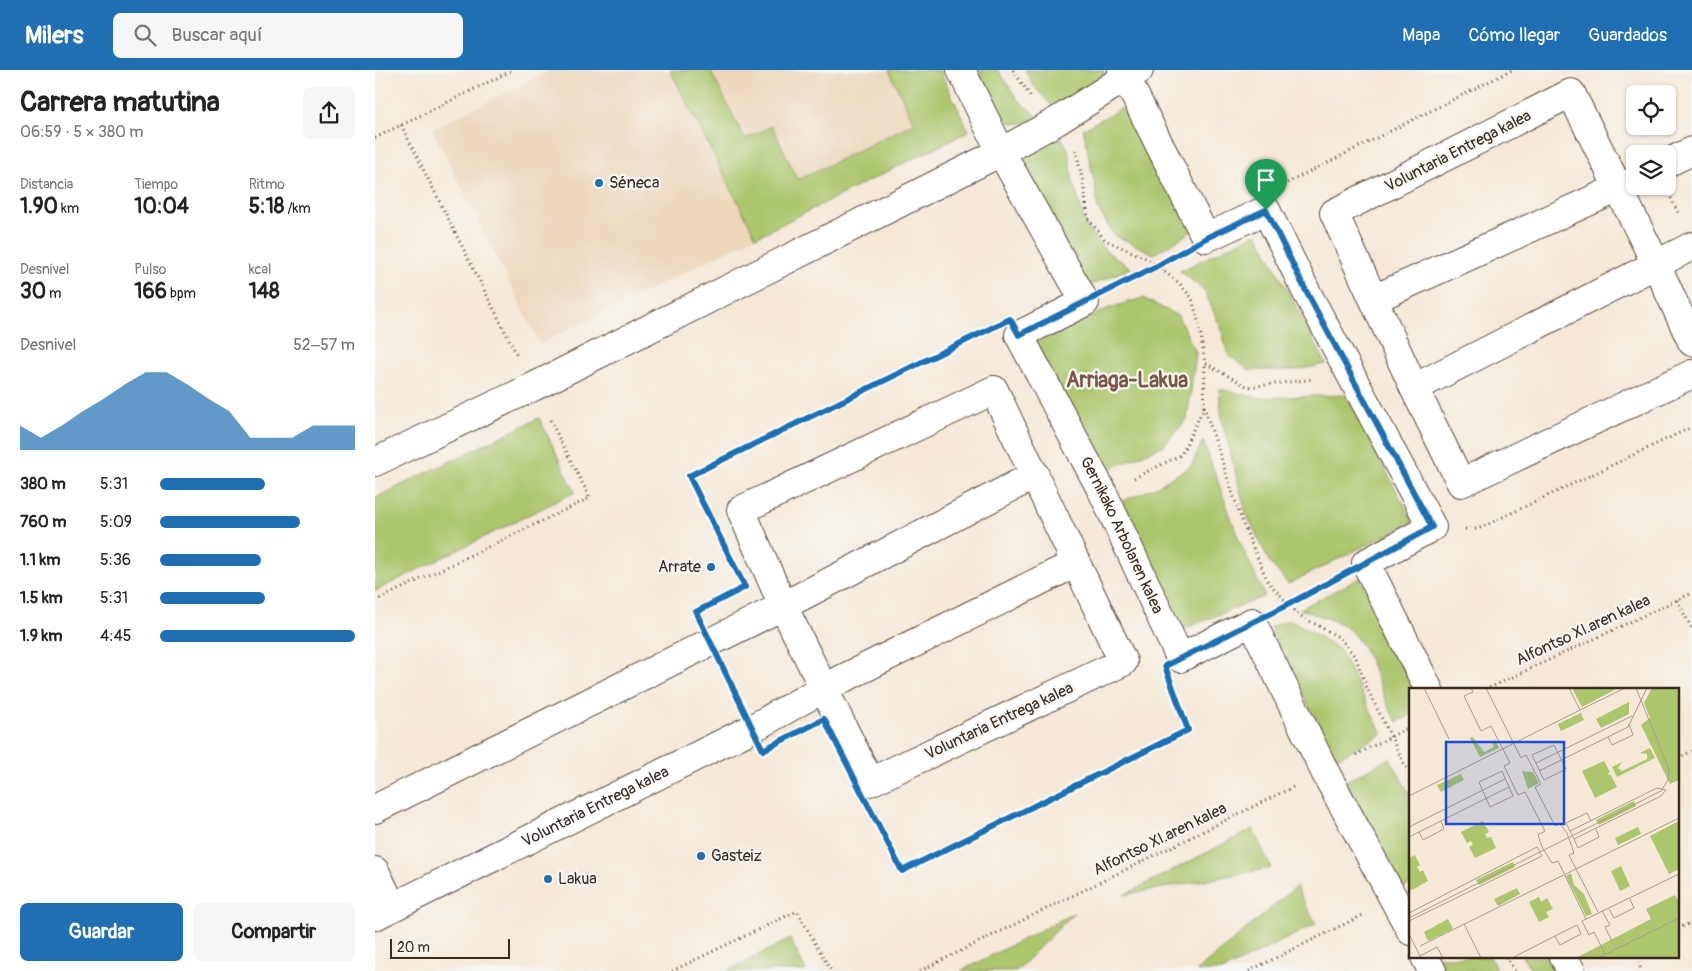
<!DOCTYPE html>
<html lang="es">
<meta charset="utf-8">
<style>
:root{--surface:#fff;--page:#f6f6f6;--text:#222;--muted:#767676;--accent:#1f6fb2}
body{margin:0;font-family:Pangolin,sans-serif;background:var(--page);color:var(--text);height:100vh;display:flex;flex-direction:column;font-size:19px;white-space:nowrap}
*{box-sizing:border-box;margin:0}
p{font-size:16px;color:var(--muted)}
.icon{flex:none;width:28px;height:28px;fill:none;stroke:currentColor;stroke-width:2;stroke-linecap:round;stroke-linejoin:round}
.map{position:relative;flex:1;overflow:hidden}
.drawer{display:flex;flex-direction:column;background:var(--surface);width:375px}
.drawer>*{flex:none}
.buttons{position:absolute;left:1251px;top:15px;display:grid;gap:10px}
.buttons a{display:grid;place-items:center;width:50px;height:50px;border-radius:8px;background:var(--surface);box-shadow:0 1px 4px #0004;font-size:25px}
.scale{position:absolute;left:15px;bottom:12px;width:120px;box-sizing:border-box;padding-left:5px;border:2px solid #3b2a1e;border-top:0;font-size:14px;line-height:18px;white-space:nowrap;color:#3b2a1e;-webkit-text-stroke:4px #f6f6f2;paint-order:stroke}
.pin{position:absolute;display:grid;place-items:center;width:42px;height:42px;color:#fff;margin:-51px -21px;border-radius:50% 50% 50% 0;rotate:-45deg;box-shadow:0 0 5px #0007}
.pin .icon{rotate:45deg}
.round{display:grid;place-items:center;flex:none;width:52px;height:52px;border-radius:8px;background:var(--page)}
.summary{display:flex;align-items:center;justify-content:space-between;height:85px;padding:0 20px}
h1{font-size:28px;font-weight:700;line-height:38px}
.figures{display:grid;grid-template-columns:repeat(3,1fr);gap:8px;height:85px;padding:5px 20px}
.figures div{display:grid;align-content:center}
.figures b{font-size:21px;font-weight:700}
.figures small{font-size:14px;font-weight:400}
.figures p{font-size:14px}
.chart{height:140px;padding:10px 20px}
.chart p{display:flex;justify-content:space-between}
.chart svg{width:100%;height:90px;margin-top:5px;fill:var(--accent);opacity:.7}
.action{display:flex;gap:10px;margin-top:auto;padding:10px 20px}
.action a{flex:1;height:58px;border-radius:8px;background:var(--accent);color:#fff;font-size:20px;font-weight:700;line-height:58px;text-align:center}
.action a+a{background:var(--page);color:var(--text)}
ul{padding:0 20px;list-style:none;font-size:16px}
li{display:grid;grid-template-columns:80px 60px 1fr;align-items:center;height:38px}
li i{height:12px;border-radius:6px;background:var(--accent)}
header{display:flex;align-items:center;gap:30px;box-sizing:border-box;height:70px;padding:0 25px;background:var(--accent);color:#fff}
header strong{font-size:24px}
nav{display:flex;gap:28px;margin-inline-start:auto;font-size:18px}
.search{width:350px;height:45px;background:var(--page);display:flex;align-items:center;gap:12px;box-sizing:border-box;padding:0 18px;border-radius:8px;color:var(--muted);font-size:19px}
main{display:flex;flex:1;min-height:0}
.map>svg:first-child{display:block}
</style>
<header>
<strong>Milers</strong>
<div class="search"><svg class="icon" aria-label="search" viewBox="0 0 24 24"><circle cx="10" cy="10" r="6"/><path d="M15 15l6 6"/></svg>Buscar aquí</div>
<nav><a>Mapa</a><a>Cómo llegar</a><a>Guardados</a></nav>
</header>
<main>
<section class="drawer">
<div class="summary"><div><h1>Carrera matutina</h1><p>06:59 · 5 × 380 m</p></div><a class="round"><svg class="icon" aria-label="share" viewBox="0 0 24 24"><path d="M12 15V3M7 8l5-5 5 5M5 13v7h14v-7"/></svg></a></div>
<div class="figures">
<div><p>Distancia</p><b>1.90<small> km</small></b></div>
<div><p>Tiempo</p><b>10:04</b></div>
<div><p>Ritmo</p><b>5:18<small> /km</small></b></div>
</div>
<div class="figures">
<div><p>Desnivel</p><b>30<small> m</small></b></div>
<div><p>Pulso</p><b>166<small> bpm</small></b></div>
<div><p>kcal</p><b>148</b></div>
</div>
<div class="chart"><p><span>Desnivel</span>52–57 m</p>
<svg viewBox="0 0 160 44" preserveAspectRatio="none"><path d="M0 44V32L10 38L20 32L30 25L40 19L50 12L60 6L70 6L80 12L90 19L100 25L110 38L120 38L130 38L140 32L150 32L160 32V44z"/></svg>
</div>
<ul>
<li><b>380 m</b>5:31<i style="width:54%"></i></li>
<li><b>760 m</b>5:09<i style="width:72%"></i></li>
<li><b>1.1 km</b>5:36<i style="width:52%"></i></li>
<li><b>1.5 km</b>5:31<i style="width:54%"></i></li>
<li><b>1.9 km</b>4:45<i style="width:100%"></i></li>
</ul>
<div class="action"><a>Guardar</a><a>Compartir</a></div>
</section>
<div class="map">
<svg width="1317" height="901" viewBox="0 0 1317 901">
<rect width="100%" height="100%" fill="#f6f6f2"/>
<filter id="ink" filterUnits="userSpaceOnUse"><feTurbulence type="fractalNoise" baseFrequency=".02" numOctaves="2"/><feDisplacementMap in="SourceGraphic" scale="10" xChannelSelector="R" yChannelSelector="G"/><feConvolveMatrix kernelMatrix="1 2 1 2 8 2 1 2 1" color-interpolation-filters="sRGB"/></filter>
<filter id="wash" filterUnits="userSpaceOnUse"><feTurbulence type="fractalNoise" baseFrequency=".0096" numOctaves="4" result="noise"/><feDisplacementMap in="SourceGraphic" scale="20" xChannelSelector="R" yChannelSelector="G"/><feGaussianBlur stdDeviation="1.12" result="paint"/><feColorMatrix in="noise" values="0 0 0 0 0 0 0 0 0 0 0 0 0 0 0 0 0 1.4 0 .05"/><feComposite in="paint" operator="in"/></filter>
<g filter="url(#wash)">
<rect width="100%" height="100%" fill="#f5e8d7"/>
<polygon fill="#edd7bb" points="176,0 564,0 594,61 165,274 57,59"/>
<g fill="#abc66c" stroke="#737845">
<polygon points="295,0 335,0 370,69 397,56 423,110 539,53 514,0 564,0 594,61 381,167"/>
<path d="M 599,0 L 623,0 L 643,30 L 663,47 C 656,50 646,55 637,53 C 619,47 608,16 599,0 Z"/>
<polygon points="650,0 728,0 729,4 724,13 678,37 658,15"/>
<polygon points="753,35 816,162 779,184 739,165 723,139 720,115 708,59"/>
<polygon points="684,64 693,79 698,111 711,156 731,181 756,198 713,216 641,85"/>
<polygon points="882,163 951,294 921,300 874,300 853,285 846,258 829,220 805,201"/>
<polygon points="768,228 803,246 821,283 812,349 789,375 730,401 660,273 734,238"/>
<polygon points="844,319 885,328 971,325 1038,452 913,514 894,491 871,443 847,350"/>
<polygon points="164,348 200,422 0,521 0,428"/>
<polygon points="828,371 866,475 890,526 803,561 743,433 781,417 816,396"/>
<path d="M 985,508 L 1043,620 L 1036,620 L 1036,645 L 1022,652 C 1003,623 999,581 972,558 C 964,551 936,543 925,539 Z"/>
<polygon points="915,550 934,560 965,580 1007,664 960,689 895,557"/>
<polygon points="1015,688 1036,727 1036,814 1026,819 971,711"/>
<polygon points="878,759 896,798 749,825"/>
<polygon points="921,817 941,854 847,901 822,901"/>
<polygon points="699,843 641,901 586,901"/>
<polygon points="415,869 431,901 352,901"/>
<polygon points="1063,887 1115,887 1122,901 1071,901"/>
<polygon points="1147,887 1181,887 1188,901 1158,901"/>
</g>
</g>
<g filter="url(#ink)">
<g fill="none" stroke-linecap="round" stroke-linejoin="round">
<g stroke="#57463a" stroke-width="30">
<g id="minor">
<path id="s1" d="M 586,0 L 626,82 L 710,232 L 644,265 L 728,423 L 805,588 L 877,552 L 950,702 L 1036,861"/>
<polyline points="747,0 831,168 891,140 931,221 1057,457 991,493 1054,620"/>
<polyline points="1292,93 1317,81"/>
<polyline points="999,229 1259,111"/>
<polyline points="1317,272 1281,194 1196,23 959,143 1039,318 1086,413 1317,304"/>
<polyline points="1039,318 1317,176"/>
<polygon points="619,320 748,592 495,712 408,536 366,440"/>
<polyline points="0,392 158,317 626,82 682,51 751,7 764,0"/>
<polyline points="0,739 408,536 660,405"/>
<polyline points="0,801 17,836"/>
<path id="s2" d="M 0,846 L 378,658 L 449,618 L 701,493"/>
<polyline points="1050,887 1057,901"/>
<polyline points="1189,887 1196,901"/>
</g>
</g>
<g stroke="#57463a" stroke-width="3" stroke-dasharray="1 4" stroke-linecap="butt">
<polyline points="638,0 656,27"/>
<polyline points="26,55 143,287"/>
<polyline points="0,68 138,0"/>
<polyline points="701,80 709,118 713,148 730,170 773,189 804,213 817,228 825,258 830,293"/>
<polyline points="912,113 1137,0"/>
<polyline points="1296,128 1304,145"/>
<polyline points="740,217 801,185"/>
<polyline points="829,337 830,293 873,317 939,309"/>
<polyline points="759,408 806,385 829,337 868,454 893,512 924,545 965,568 981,588 992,618 1027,690 1036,705"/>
<polyline points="331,439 314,406 610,261"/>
<polyline points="1090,459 1103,459 1317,357"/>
<polyline points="1302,530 1317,559"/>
<polyline points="0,531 215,428 174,348"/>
<polyline points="907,538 961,509"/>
<polyline points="351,603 363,627"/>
<polyline points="1110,620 1317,523"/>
<polyline points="981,685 1036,656"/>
<polyline points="1303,688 1317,681"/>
<polyline points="499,745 527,801 813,660 799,623"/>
<polyline points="1303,859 1317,852"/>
<polyline points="1131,887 1140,901"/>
<polyline points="1263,887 1266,901"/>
<polyline points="297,901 422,841 456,901"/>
<polyline points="545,901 920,716"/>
<polyline points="874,901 988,845"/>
</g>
<use href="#minor" stroke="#fff" stroke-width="28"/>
</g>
</g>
<g fill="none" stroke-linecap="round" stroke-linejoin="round" filter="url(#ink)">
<g stroke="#fff" stroke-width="10">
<polygon id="route" points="891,140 931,221 1057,457 914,534 790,596 813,660 527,801 449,649 388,680 321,542 370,517 314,406 635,249 644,265 782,196 831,168"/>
</g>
<use href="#route" stroke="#1f6fb2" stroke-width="6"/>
</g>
<g fill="#1f6fb2" stroke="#f6f6f2" stroke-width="2">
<circle cx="224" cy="113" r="5"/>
<circle cx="336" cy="497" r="5"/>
<circle cx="326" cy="786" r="5"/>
<circle cx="173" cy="809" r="5"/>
</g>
<g text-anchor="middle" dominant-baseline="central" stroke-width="4.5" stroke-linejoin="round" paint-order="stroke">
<g font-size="16" fill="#3b2a1e" stroke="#f6f6f2">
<text transform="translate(1083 81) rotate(-27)">Voluntaria Entrega kalea</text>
<text stroke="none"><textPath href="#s1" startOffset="562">Gernikako Arbolaren kalea</textPath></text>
<text transform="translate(1208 560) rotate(-25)">Alfontso XI.aren kalea</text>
<text transform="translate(624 651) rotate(-25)">Voluntaria Entrega kalea</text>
<text stroke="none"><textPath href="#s2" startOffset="246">Voluntaria Entrega kalea</textPath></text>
<text transform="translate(785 769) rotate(-26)">Alfontso XI.aren kalea</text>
</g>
<g font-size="16" fill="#3b2a1e" stroke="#f6f6f2" text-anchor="start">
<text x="234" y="113">Séneca</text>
<text x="326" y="497" text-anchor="end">Arrate</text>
<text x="336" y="786">Gasteiz</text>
<text x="183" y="809">Lakua</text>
</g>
<g font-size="21" font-weight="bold" fill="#7b5645" stroke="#f6f6f2">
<text x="752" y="310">Arriaga-Lakua</text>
</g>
</g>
<g transform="translate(1034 618)">
<rect width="270" height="270" fill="#f5e8d7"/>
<path d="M 163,0 L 209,0 L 173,19 ZM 220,14 L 220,26 L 192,40 L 187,31 ZM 172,25 L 175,32 L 152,43 L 149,36 ZM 64,49 L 75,64 L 85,59 L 83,54 L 86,52 L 90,60 L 71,69 L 61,50 ZM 241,60 L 246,70 L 208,89 L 203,79 L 213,74 L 209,80 L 213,83 L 238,71 L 238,66 L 231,65 ZM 195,73 L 201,84 L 198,86 L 202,87 L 208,99 L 186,110 L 173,83 ZM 113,83 L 124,84 L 130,95 L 119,101 ZM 52,86 L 55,92 L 32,104 L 28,97 ZM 225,113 L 227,118 L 190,137 L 187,132 ZM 74,133 L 80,144 L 76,146 L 78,150 L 82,149 L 87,160 L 66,170 L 60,159 L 64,157 L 62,153 L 58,155 L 52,144 ZM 270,133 L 270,181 L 260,186 L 241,148 ZM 229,139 L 232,146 L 209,157 L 206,150 ZM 6,167 L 11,177 L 8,179 L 11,184 L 14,182 L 19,193 L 3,202 L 0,202 L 0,170 ZM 104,174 L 106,179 L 70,197 L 67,192 ZM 212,178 L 221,198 L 211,203 L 202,183 ZM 162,185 L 165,197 L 175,206 L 183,226 L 177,228 L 157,188 ZM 108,200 L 111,206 L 89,218 L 85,211 ZM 130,209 L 132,214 L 138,210 L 144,221 L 137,224 L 140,229 L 130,234 L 120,214 ZM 39,231 L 44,241 L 19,253 L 15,244 Z" fill="#abc66c"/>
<path d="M 243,0 L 270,0 L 270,92 L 261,96 L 232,37 L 241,30 L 235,15 ZM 266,207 L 270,214 L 270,270 L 167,270 L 242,231 L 237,221 Z" fill="#abc66c"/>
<path fill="none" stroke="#ab9c8d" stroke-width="1" d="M 15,0 L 40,51M 62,0 L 64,4 L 55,8 L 72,43 L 82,38 L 101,75 L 95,78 L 109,107 L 116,104 L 136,143 L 129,147 L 133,159 L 143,175 L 149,173 L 177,231 L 173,233 L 180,247 L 185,244 L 196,266M 77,0 L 112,70 L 117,67 L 132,96 L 126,99 L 146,138 L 151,136 L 158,145 L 165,165 L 160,167 L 189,224M 171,22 L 214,1M 199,49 L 203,57 L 224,47 L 220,36M 145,57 L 157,81 L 135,92 L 123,67 ZM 127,75 L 223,28M 93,83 L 104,108 L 81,119 L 70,94 ZM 130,83 L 219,39 L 238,0M 248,100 L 257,102 L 252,108 L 165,151 L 161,143 ZM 0,108 L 171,22 L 160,0M 0,139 L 96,91M 161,143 L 157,135 L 178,125 L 182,133M 10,144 L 14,152 L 35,141 L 32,133M 0,149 L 100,99M 165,151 L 169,160 L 190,149 L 187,141M 200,221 L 205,230 L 225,220 L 221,211M 193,223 L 201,237 L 196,239 L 203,253M 0,225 L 128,159 L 133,168 L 0,233M 0,230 L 252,103 L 259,92 L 260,81 L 227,0M 177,231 L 270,186M 55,236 L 72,270M 0,246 L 12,270M 11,258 L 270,130M 11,268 L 28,259 L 34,270M 103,270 L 146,248 L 168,237 L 172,246 L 151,257 L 146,248M 189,270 L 270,230"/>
<path fill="#1d4ed8" fill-opacity="0.15" stroke="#1d4ed8" stroke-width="2.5" d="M 37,54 L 155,54 L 155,136 L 37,136 Z"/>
<rect width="270" height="270" fill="none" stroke="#3b2a1e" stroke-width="2.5"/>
</g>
</svg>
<div class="buttons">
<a><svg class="icon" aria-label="locate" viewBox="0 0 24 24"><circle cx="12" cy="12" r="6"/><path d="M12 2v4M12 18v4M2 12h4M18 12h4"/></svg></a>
<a><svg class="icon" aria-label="layers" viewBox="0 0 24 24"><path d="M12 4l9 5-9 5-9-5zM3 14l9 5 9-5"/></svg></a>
</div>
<div class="scale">20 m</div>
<div class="pin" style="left:891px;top:140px;background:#1e9e55"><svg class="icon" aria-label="arrive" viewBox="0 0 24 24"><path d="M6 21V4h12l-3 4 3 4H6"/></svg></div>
</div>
</main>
